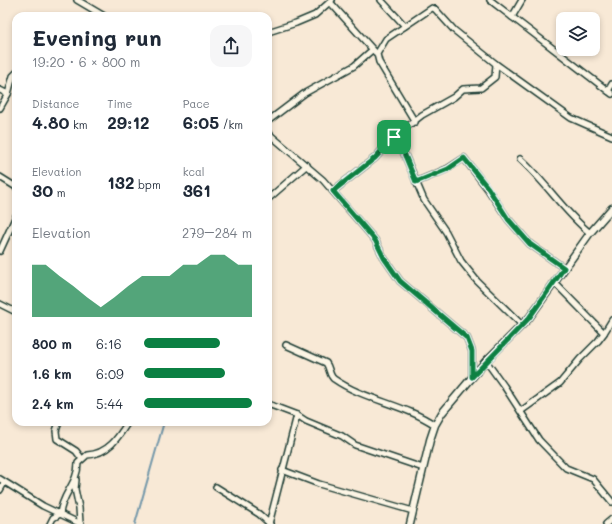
<!DOCTYPE html>
<meta charset="utf-8">
<style>
:root{--surface:#fff;--page:#f6f6f7;--text:#1f2937;--muted:#747a83;--accent:#0b8043}
body{margin:0;font-family:Mali,sans-serif;background:var(--page);color:var(--text);height:100vh;display:flex;flex-direction:column;font-size:15px;white-space:nowrap}
*{box-sizing:border-box;margin:0}
p{font-size:13px;color:var(--muted)}
.icon{flex:none;width:22px;height:22px;fill:none;stroke:currentColor;stroke-width:2;stroke-linecap:round;stroke-linejoin:round}
.map{position:relative;flex:1;overflow:hidden}
.drawer{position:absolute;left:12px;top:12px;width:260px;height:414px;display:flex;flex-direction:column;background:var(--surface);border-radius:12px;box-shadow:0 2px 6px #0003}
.drawer>*{flex:none}
.controls{position:absolute;left:556px;top:12px;display:grid;gap:8px}
.controls a{display:grid;place-items:center;width:44px;height:44px;border-radius:8px;background:var(--surface);box-shadow:0 2px 6px #0003;font-size:20px}
.pin{position:absolute;display:grid;place-items:center;width:34px;height:34px;color:#fff;margin:-17px;border-radius:8px;box-shadow:0 2px 6px #0006}
.round{display:grid;place-items:center;flex:none;width:42px;height:42px;border-radius:12px;background:var(--page)}
.overview{display:flex;align-items:center;justify-content:space-between;height:68px;padding:0 20px}
h1{font-size:22px;font-weight:700;line-height:30px}
.figures{display:grid;grid-template-columns:repeat(3,1fr);gap:6px;height:68px;padding:4px 20px}
.figures div{display:grid;align-content:center}
.figures b{font-size:17px;font-weight:700}
.figures small{font-size:11px;font-weight:400}
.figures p{font-size:11px}
.chart{height:112px;padding:8px 20px}
.chart p{display:flex;justify-content:space-between}
.chart svg{width:100%;height:72px;margin-top:4px;fill:var(--accent);opacity:.7}
ul{padding:0 20px;list-style:none;font-size:13px}
li{display:grid;grid-template-columns:64px 48px 1fr;align-items:center;height:30px}
li i{height:10px;border-radius:5px;background:var(--accent)}
.map>svg:first-child{display:block}
</style>
<div class="map">
<svg width="612" height="524" viewBox="0 0 612 524">
<rect width="100%" height="100%" fill="#f8e9d6"/>
<filter id="ink" filterUnits="userSpaceOnUse"><feTurbulence type="fractalNoise" baseFrequency=".025" numOctaves="2"/><feDisplacementMap in="SourceGraphic" scale="8" xChannelSelector="R" yChannelSelector="G"/><feConvolveMatrix kernelMatrix="1 2 1 2 8 2 1 2 1" color-interpolation-filters="sRGB"/></filter>
<g filter="url(#ink)">
<g fill="none" stroke-linecap="round" stroke-linejoin="round">
<polyline stroke="#7598aa" stroke-width="2" points="135,524 164,422"/>
<g stroke="#1f3d34" stroke-width="8">
<g id="minor">
<polyline points="77,0 104,16"/>
<polyline points="381,0 405,26"/>
<polyline points="490,0 612,94"/>
<polyline points="330,2 375,52"/>
<polyline points="512,17 522,0"/>
<polyline points="268,32 296,23 315,15 332,0"/>
<polyline points="496,64 571,118 612,136"/>
<polyline points="0,90 8,94"/>
<polyline points="608,91 612,84"/>
<polyline points="0,108 8,94 13,76 16,73"/>
<polyline points="268,121 305,93 354,66 372,50"/>
<polyline points="268,133 323,180 375,240 384,258 400,281 467,338 472,351 472,377"/>
<polyline points="394,137 404,153 424,200 446,232 461,261 477,281 522,325"/>
<path d="M 520,159 C 545,181 563,211 590,233"/>
<polyline points="0,177 16,187"/>
<polyline points="416,182 447,169 464,158 487,188 508,219 530,244 564,268"/>
<polyline points="333,191 375,158 394,137 422,115 454,97 463,89 481,88 495,77 496,64 454,30 435,9 432,8 386,39 377,54 379,62 415,122"/>
<polyline points="268,199 307,165"/>
<polyline points="0,251 16,216"/>
<polyline points="0,304 16,312"/>
<polyline points="604,333 612,320"/>
<path d="M 286,345 L 326,363 C 330,368 329,376 334,379 C 364,400 404,404 435,425"/>
<polyline points="486,361 504,386 539,440 566,468 593,479 612,502"/>
<polyline points="268,404 297,415 306,421 342,436 355,445 423,468"/>
<polyline points="521,411 560,383 580,359 598,341 604,333 554,282"/>
<polyline points="59,422 56,431 57,439 76,451 82,459"/>
<polyline points="282,470 319,484 413,511"/>
<polyline points="0,479 43,506 81,524"/>
<polyline points="76,480 75,489 79,508 80,523"/>
<polyline points="216,487 259,514 270,524"/>
<polyline points="0,490 4,483"/>
<path d="M 50,524 L 53,518 L 60,514 C 62,493 78,484 78,463 L 87,455 C 108,454 118,438 128,422"/>
<polyline points="269,524 297,415"/>
<polyline points="606,524 612,519"/>
</g>
</g>
<g stroke="#1f3d34" stroke-width="9">
<polyline id="tertiary" points="410,524 430,440 435,425 442,413 486,361 529,318 590,233 612,208"/>
</g>
<use href="#minor" stroke="#fcf5e5" stroke-width="5"/>
<use href="#tertiary" stroke="#fcf5e5" stroke-width="6"/>
</g>
</g>
<g fill="none" stroke-linecap="round" stroke-linejoin="round" filter="url(#ink)">
<g stroke="#fff" stroke-width="8">
<polygon id="route" points="394,137 404,153 416,182 448,169 464,158 488,188 508,219 530,244 564,268 529,318 472,377 472,351 467,338 400,281 384,258 375,240 333,191 375,158"/>
</g>
<use href="#route" stroke="#0b8043" stroke-width="5"/>
</g>
</svg>
<div class="controls">
<a><svg class="icon" aria-label="layers" viewBox="0 0 24 24"><path d="M12 4l9 5-9 5-9-5zM3 14l9 5 9-5"/></svg></a>
</div>
<div class="pin" style="left:394px;top:137px;background:#1e9e55"><svg class="icon" aria-label="arrive" viewBox="0 0 24 24"><path d="M6 21V4h12l-3 4 3 4H6"/></svg></div>
<section class="drawer">
<div class="overview"><div><h1>Evening run</h1><p>19:20 · 6 × 800 m</p></div><a class="round"><svg class="icon" aria-label="share" viewBox="0 0 24 24"><path d="M12 15V3M7 8l5-5 5 5M5 13v7h14v-7"/></svg></a></div>
<div class="figures">
<div><p>Distance</p><b>4.80<small> km</small></b></div>
<div><p>Time</p><b>29:12</b></div>
<div><p>Pace</p><b>6:05<small> /km</small></b></div>
</div>
<div class="figures">
<div><p>Elevation</p><b>30<small> m</small></b></div>
<div><b>132<small> bpm</small></b></div>
<div><p>kcal</p><b>361</b></div>
</div>
<div class="chart"><p><span>Elevation</span>279–284 m</p>
<svg viewBox="0 0 160 44" preserveAspectRatio="none"><path d="M0 44V12L10 12L20 19L30 25L40 32L50 38L60 32L70 25L80 19L90 19L100 19L110 12L120 12L130 6L140 6L150 12L160 12V44z"/></svg>
</div>
<ul>
<li><b>800 m</b>6:16<i style="width:70%"></i></li>
<li><b>1.6 km</b>6:09<i style="width:75%"></i></li>
<li><b>2.4 km</b>5:44<i style="width:100%"></i></li>
</ul>
</section>
</div>
